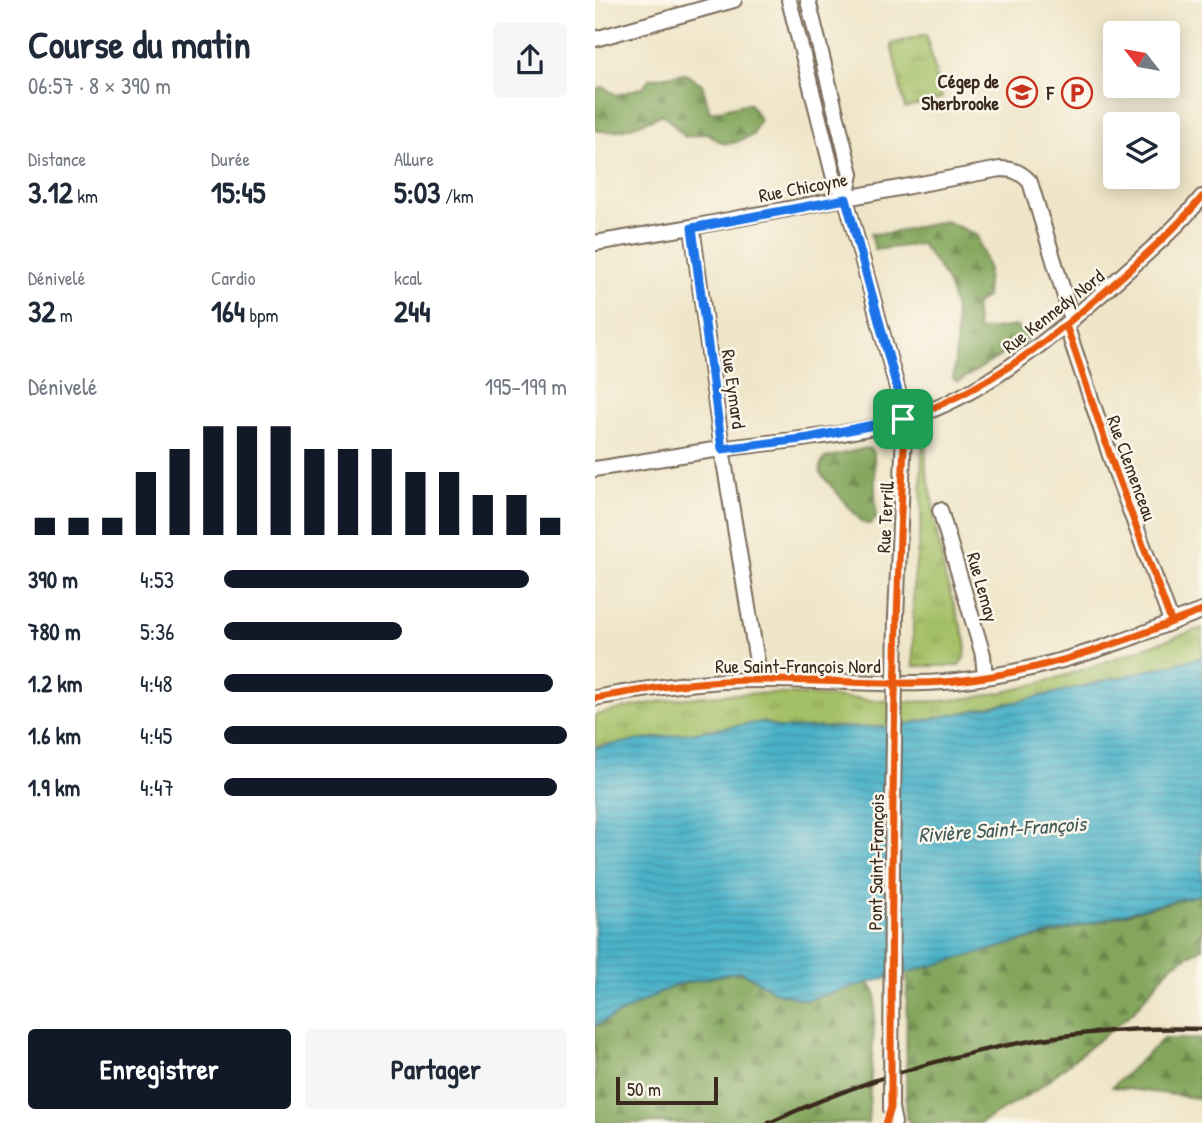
<!DOCTYPE html>
<html lang="fr">
<meta charset="utf-8">
<style>
:root{--surface:#fff;--page:#f6f6f7;--text:#1f2937;--muted:#747a83;--accent:#111827}
body{margin:0;font-family:"Patrick Hand",sans-serif;background:var(--page);color:var(--text);height:100vh;display:flex;flex-direction:column;font-size:26px;white-space:nowrap}
*{box-sizing:border-box;margin:0}
p{font-size:23px;color:var(--muted)}
.icon{flex:none;width:38px;height:38px;fill:none;stroke:currentColor;stroke-width:2;stroke-linecap:round;stroke-linejoin:round}
.map{position:relative;flex:1;overflow:hidden}
.drawer{display:flex;flex-direction:column;background:var(--surface);width:595px}
.drawer>*{flex:none}
.needle{width:46px;rotate:301deg}
.fabs{position:absolute;left:508px;top:21px;display:grid;gap:14px}
.fabs a{display:grid;place-items:center;width:77px;height:77px;border-radius:7px;background:var(--surface);box-shadow:0 4px 18px #0003;font-size:35px}
.scale{position:absolute;left:21px;bottom:18px;width:102px;box-sizing:border-box;padding-left:7px;border:4px solid #3b2a1e;border-top:0;font-size:19px;line-height:24px;white-space:nowrap;color:#3b2a1e;-webkit-text-stroke:5px #fbf7ec;paint-order:stroke}
.pin{position:absolute;display:grid;place-items:center;width:60px;height:60px;color:#fff;margin:-30px;border-radius:14px;box-shadow:0 4px 10px #0006}
.round{display:grid;place-items:center;flex:none;width:74px;height:74px;border-radius:7px;background:var(--page)}
.summary{display:flex;align-items:center;justify-content:space-between;height:119px;padding:0 28px}
h1{font-size:38px;font-weight:700;line-height:52px}
.figures{display:grid;grid-template-columns:repeat(3,1fr);gap:10px;height:119px;padding:7px 28px}
.figures div{display:grid;align-content:center}
.figures b{font-size:30px;font-weight:700}
.figures small{font-size:19px;font-weight:400}
.figures p{font-size:19px}
.chart{height:196px;padding:14px 28px}
.chart p{display:flex;justify-content:space-between}
.chart svg{width:100%;height:126px;margin-top:7px;stroke:var(--accent);stroke-width:6}
.button{display:flex;gap:14px;margin-top:auto;padding:14px 28px}
.button a{flex:1;height:80px;border-radius:7px;background:var(--accent);color:#fff;font-size:28px;font-weight:700;line-height:80px;text-align:center}
.button a+a{background:var(--page);color:var(--text)}
ul{padding:0 28px;list-style:none;font-size:23px}
li{display:grid;grid-template-columns:112px 84px 1fr;align-items:center;height:52px}
li i{height:18px;border-radius:9px;background:var(--accent)}
main{display:flex;flex:1;min-height:0}
.map>svg:first-child{display:block}
</style>
<main>
<section class="drawer">
<div class="summary"><div><h1>Course du matin</h1><p>06:57 · 8 × 390 m</p></div><a class="round"><svg class="icon" aria-label="share" viewBox="0 0 24 24"><path d="M12 15V3M7 8l5-5 5 5M5 13v7h14v-7"/></svg></a></div>
<div class="figures">
<div><p>Distance</p><b>3.12<small> km</small></b></div>
<div><p>Durée</p><b>15:45</b></div>
<div><p>Allure</p><b>5:03<small> /km</small></b></div>
</div>
<div class="figures">
<div><p>Dénivelé</p><b>32<small> m</small></b></div>
<div><p>Cardio</p><b>164<small> bpm</small></b></div>
<div><p>kcal</p><b>244</b></div>
</div>
<div class="chart"><p><span>Dénivelé</span>195–199 m</p>
<svg viewBox="0 0 160 44" preserveAspectRatio="none"><path d="M5 44V38M15 44V38M25 44V38M35 44V22M45 44V14M55 44V6M65 44V6M75 44V6M85 44V14M95 44V14M105 44V14M115 44V22M125 44V22M135 44V30M145 44V30M155 44V38"/></svg>
</div>
<ul>
<li><b>390 m</b>4:53<i style="width:89%"></i></li>
<li><b>780 m</b>5:36<i style="width:52%"></i></li>
<li><b>1.2 km</b>4:48<i style="width:96%"></i></li>
<li><b>1.6 km</b>4:45<i style="width:100%"></i></li>
<li><b>1.9 km</b>4:47<i style="width:97%"></i></li>
</ul>
<div class="button"><a>Enregistrer</a><a>Partager</a></div>
</section>
<div class="map">
<svg width="607" height="1123" viewBox="0 0 607 1123">
<defs>
<pattern id="grass-tufts" width="24" height="20" patternUnits="userSpaceOnUse" patternTransform="scale(1.75)"><rect width="24" height="20" fill="#a4c066"/><path d="M3 7l-1-3M5 7V3M7 7l1-3M15 17l-1-3M17 17v-4M19 17l1-3" fill="none" stroke="#879c53"/></pattern>
<pattern id="forest-firs" width="22" height="20" patternUnits="userSpaceOnUse" patternTransform="scale(1.75)"><rect width="22" height="20" fill="#83a65b"/><path d="M5 1l3.5 6h-7zM16 11l3.5 6h-7z" fill="#6c874b"/></pattern>
<pattern id="water-rules" width="6" height="5" patternUnits="userSpaceOnUse" patternTransform="scale(1.75)"><rect width="6" height="5" fill="#4ab2c9"/><path d="M0 2.5h6" fill="none" stroke="#3f91a3"/></pattern>
</defs>
<rect width="100%" height="100%" fill="#fbf7ec"/>
<filter id="ink" filterUnits="userSpaceOnUse"><feTurbulence type="fractalNoise" baseFrequency=".0143" numOctaves="2"/><feDisplacementMap in="SourceGraphic" scale="14" xChannelSelector="R" yChannelSelector="G"/><feConvolveMatrix kernelMatrix="1 2 1 2 8 2 1 2 1" color-interpolation-filters="sRGB"/></filter>
<filter id="wash" filterUnits="userSpaceOnUse"><feTurbulence type="fractalNoise" baseFrequency=".00686" numOctaves="4" result="noise"/><feDisplacementMap in="SourceGraphic" scale="28" xChannelSelector="R" yChannelSelector="G"/><feGaussianBlur stdDeviation="1.57" result="paint"/><feColorMatrix in="noise" values="0 0 0 0 0 0 0 0 0 0 0 0 0 0 0 0 0 1.4 0 .05"/><feComposite in="paint" operator="in"/></filter>
<g filter="url(#wash)">
<rect width="100%" height="100%" fill="#efe5c8"/>
<g fill="url(#grass-tufts)" stroke="#707542" stroke-width="2">
<polygon points="331,34 347,98 310,108 296,44"/>
<polygon points="327,430 331,430 331,469 338,500 339,518 350,577 371,641 370,658 363,666 318,666 318,588 326,524"/>
<path d="M 607,628 L 607,657 L 443,697 L 297,727 L 184,728 L 167,722 L 0,747 L 0,715 C 64,699 128,691 194,694 C 254,697 314,707 374,698 C 455,687 530,653 607,628 Z"/>
</g>
<g fill="url(#forest-firs)" stroke="#5f683c" stroke-width="2">
<path d="M 89,73 L 107,84 L 115,112 L 154,103 L 165,119 L 158,135 C 136,144 132,150 113,133 L 90,137 L 68,114 C 48,123 22,135 0,130 L 0,89 L 8,87 L 22,95 L 48,87 L 54,79 Z"/>
<path d="M 350,221 L 382,235 L 393,268 L 391,297 L 380,305 L 383,331 L 421,326 L 434,338 L 363,382 L 358,379 C 362,346 366,307 349,276 C 342,265 334,255 326,244 L 280,250 L 276,234 L 295,233 Z"/>
<polygon points="271,448 275,449 279,453 281,519 275,524 268,523 226,474 225,466 230,458"/>
<polygon points="607,894 607,948 576,966 538,1012 440,1091 385,1123 316,1123 311,1118 312,972"/>
<polygon points="146,971 181,992 210,1000 274,983 281,995 273,1123 0,1123 0,1026 80,985"/>
<polygon points="568,1039 607,1039 604,1098 517,1087"/>
</g>
<polygon fill="url(#water-rules)" stroke="#426e74" stroke-width="2" points="607,657 607,894 561,905 210,1000 181,992 146,971 80,985 0,1026 0,747 167,722 184,728 297,727 443,697"/>
</g>
<g filter="url(#ink)">
<g fill="none" stroke-linecap="round" stroke-linejoin="round">
<g stroke="#7a6b5a" stroke-width="18">
<g id="minor">
<polyline points="194,0 239,178 251,199 304,395 309,433 301,617"/>
<polyline points="213,0 256,174 251,199"/>
<polyline points="0,39 139,0"/>
<polyline points="97,227 127,449 165,680"/>
<path d="M 0,243 L 97,227 L 405,169 C 418,169 426,172 435,182 L 477,320"/>
<polyline points="471,325 519,467 576,621"/>
<path d="M 0,469 C 47,462 94,453 141,447 C 204,439 269,434 329,413 C 400,387 476,322 532,271 C 558,248 585,224 607,197"/>
<polyline points="345,510 388,655 390,677"/>
<path d="M 0,698 C 55,688 108,680 164,680 C 230,679 296,687 361,681 C 417,675 474,660 527,641 C 554,632 580,620 607,611"/>
<polyline points="296,1108 299,1123"/>
</g>
</g>
<use href="#minor" stroke="#fff" stroke-width="14"/>
<path stroke="#3b2a1e" stroke-width="4.5" d="M 174,1123 C 307,1061 460,1024 607,1029"/>
<g stroke="#7a6b5a" stroke-width="18" stroke-linecap="butt">
<polyline id="minor-bridge" points="296,1108 297,865 301,617"/>
</g>
<use href="#minor-bridge" stroke="#fff" stroke-width="14"/>
<g stroke="#fbf7ec" stroke-width="11">
<g id="cycleway">
<polyline points="471,325 519,467 576,621"/>
<path d="M 0,698 C 55,688 108,680 164,680 C 230,679 296,687 361,681 C 417,675 474,660 527,641 C 554,632 580,620 607,611"/>
<path d="M 291,1123 L 296,1108 C 296,887 298,667 309,446 L 308,419 C 393,392 465,332 531,273 C 558,248 584,225 607,197"/>
</g>
</g>
<use href="#cycleway" stroke="#e8590c" stroke-width="7"/>
</g>
</g>
<g fill="none" stroke-linecap="round" stroke-linejoin="round" filter="url(#ink)">
<g stroke="#fff" stroke-width="14">
<polygon id="route" points="251,199 304,395 308,419 214,438 127,449 97,228"/>
</g>
<use href="#route" stroke="#1a73e8" stroke-width="9"/>
</g>
<defs>
<g id="university-ring" transform="scale(1.575)"><circle r="9.5" fill="#fbf7ec" stroke="#c8321e" stroke-width="1.5"/><path d="M0-5L7-2L0 1L-7-2ZM-4 1L0 2.5L4 1V4Q0 6-4 4Z" fill="#c8321e"/></g>
<g id="parking-ring" transform="scale(1.575)"><circle r="9.5" fill="#fbf7ec" stroke="#c8321e" stroke-width="1.5"/><path d="M-3.5-5.5H1a3.5 3.5 0 0 1 0 7H-1V5.5H-3.5ZM-1-3.4V-.6H.8a1.4 1.4 0 0 0 0-2.8Z" fill="#c8321e"/></g>
</defs>
<g fill-rule="evenodd">
<use href="#university-ring" x="427" y="92"/>
<use href="#parking-ring" x="482" y="93"/>
</g>
<g text-anchor="middle" dominant-baseline="central" stroke-width="5" stroke-linejoin="round" paint-order="stroke">
<g font-size="19" font-weight="bold" fill="#3b2a1e" stroke="#fbf7ec" text-anchor="end">
<text x="404" y="81">Cégep de<tspan x="404" dy="22">Sherbrooke</tspan></text>
<text x="459" y="93">F</text>
</g>
<g font-size="19" fill="#3b2a1e" stroke="#fbf7ec">
<text transform="translate(208 187) rotate(-11)">Rue Chicoyne</text>
<text transform="translate(458 311) rotate(-38)">Rue Kennedy Nord</text>
<text transform="translate(139 389) rotate(82)">Rue Eymard</text>
<text transform="translate(537 468) rotate(70)">Rue Clemenceau</text>
<text transform="translate(290 517) rotate(-87)">Rue Terrill</text>
<text transform="translate(388 587) rotate(74)">Rue Lemay</text>
<text x="203" y="666">Rue Saint-François Nord</text>
<text transform="translate(281 862) rotate(-89)">Pont Saint-François</text>
</g>
<g font-size="21" font-style="italic" fill="#405a5a" stroke="#fbf7ec">
<text transform="translate(407 829) rotate(-4)">Rivière Saint-François</text>
</g>
</g>
</svg>
<div class="fabs">
<a><svg class="needle" viewBox="-14 -14 28 28"><path d="M0-13l5 13h-10z" fill="#e53935"/><path d="M0 13l5-13h-10z" fill="#747a83"/></svg></a>
<a><svg class="icon" aria-label="layers" viewBox="0 0 24 24"><path d="M12 4l9 5-9 5-9-5zM3 14l9 5 9-5"/></svg></a>
</div>
<div class="scale">50 m</div>
<div class="pin" style="left:308px;top:419px;background:#1e9e55"><svg class="icon" aria-label="arrive" viewBox="0 0 24 24"><path d="M6 21V4h12l-3 4 3 4H6"/></svg></div>
</div>
</main>
